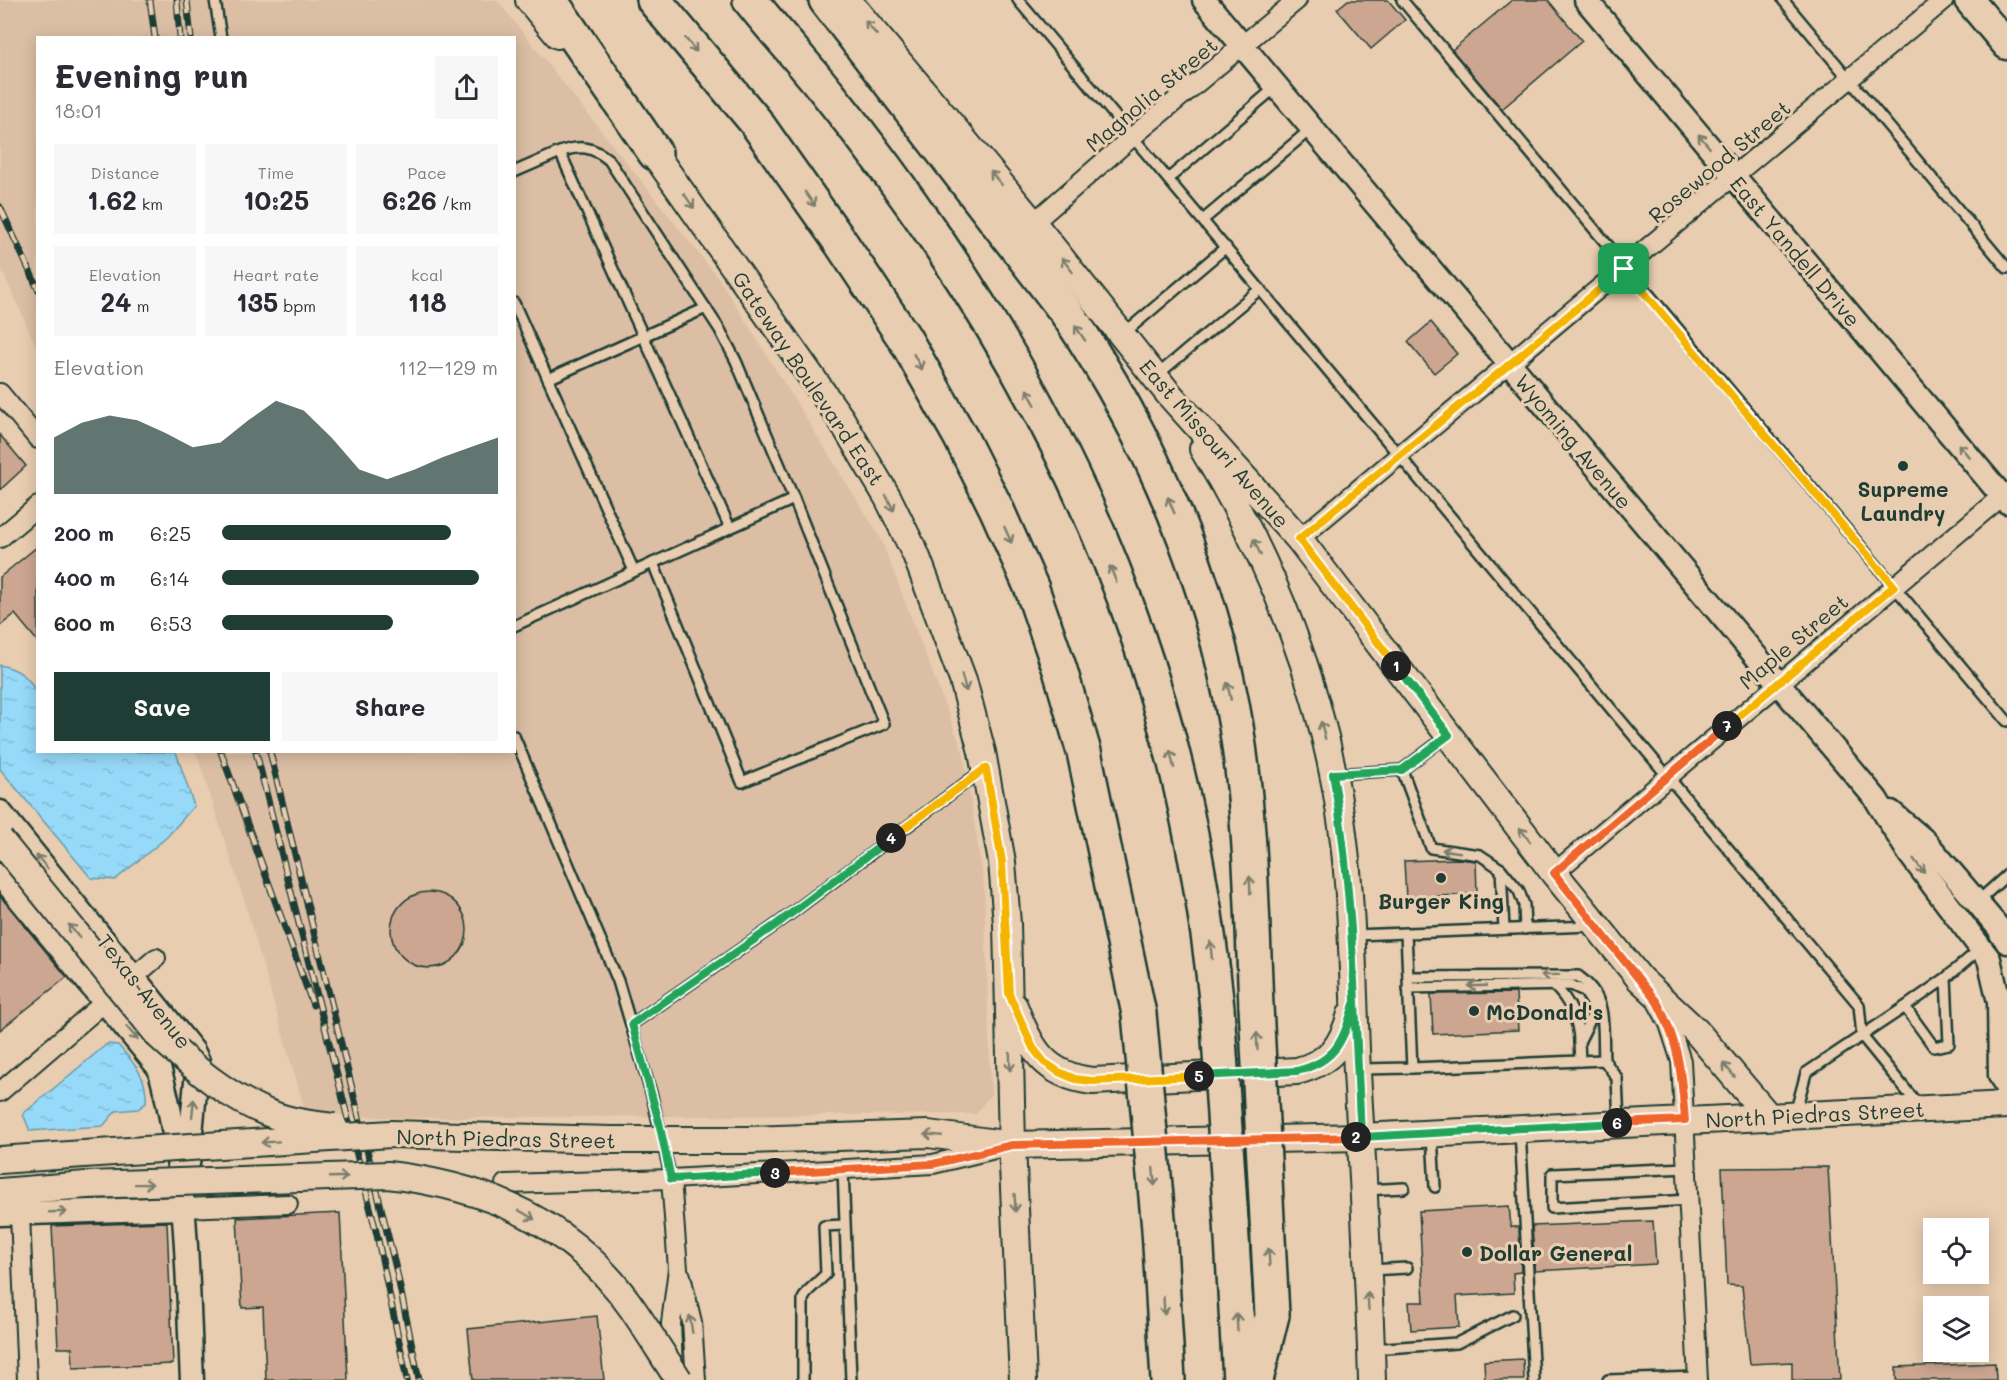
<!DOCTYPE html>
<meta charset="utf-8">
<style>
:root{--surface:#fff;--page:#f7f7f7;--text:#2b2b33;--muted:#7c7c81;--accent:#1f3d34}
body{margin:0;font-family:Mali,sans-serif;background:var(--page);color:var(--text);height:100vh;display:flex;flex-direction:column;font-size:22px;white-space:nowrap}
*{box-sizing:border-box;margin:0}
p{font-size:20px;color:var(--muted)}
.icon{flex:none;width:33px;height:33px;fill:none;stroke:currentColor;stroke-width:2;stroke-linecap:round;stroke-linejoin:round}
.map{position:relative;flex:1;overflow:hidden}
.sheet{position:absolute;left:36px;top:36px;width:480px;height:717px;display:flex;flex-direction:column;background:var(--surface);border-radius:0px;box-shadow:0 3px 15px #0003}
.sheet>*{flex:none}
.fabs{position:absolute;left:1923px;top:1218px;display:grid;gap:12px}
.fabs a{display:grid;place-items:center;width:66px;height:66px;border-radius:0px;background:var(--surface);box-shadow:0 3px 15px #0003;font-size:30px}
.pin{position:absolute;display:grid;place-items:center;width:51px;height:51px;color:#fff;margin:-26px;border-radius:12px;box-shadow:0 3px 9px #0006}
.km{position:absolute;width:30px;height:30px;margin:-15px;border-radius:50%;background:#222;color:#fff;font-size:16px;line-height:30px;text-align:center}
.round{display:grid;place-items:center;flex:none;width:63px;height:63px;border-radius:0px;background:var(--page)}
.headline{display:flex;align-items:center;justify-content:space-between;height:102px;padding:0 18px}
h1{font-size:33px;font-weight:700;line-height:45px}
.figures{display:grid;grid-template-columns:repeat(3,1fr);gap:9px;height:102px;padding:6px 18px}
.figures div{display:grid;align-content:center;border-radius:0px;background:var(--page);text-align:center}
.figures b{font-size:26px;font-weight:700}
.figures small{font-size:16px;font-weight:400}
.figures p{font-size:16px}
.chart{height:168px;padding:12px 18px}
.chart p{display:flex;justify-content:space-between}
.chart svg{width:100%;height:108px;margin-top:6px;fill:var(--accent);opacity:.7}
.button{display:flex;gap:12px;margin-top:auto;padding:12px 18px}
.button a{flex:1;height:69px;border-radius:0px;background:var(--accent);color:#fff;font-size:24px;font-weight:700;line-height:69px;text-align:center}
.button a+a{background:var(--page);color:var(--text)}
ul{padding:0 18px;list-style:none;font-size:20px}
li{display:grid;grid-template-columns:96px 72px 1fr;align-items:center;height:45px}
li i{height:15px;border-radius:8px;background:var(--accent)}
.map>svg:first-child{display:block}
</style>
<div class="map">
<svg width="2007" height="1380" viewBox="0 0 2007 1380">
<defs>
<pattern id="water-ripples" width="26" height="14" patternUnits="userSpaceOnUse" patternTransform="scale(1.5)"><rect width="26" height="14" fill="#96d9f8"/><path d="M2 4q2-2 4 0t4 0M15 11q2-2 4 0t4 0" fill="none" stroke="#81bbd5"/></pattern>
</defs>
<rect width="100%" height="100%" fill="#e9cdb0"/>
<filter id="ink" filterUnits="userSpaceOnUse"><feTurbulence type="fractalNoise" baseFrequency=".0167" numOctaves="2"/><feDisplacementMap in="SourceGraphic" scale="12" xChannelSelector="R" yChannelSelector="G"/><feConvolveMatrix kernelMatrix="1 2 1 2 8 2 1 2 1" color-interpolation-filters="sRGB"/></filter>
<g filter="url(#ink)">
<polygon fill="#dcbea5" points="0,0 497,0 720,280 880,537 963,752 984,884 991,1094 976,1114 402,1118 306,1114 244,900 196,752 514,752 514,38 38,38 37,348 0,266"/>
<g fill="url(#water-ripples)" stroke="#669baa" stroke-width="1.5">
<path d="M 0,665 C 48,675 38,714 38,752 L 176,752 L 194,806 L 167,837 L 115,880 L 91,878 L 0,769 Z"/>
<path d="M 107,1044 L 118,1045 C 134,1063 148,1077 146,1103 L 138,1109 L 116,1111 L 103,1126 L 30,1131 L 23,1114 Z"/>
</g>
<g fill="#cca691" stroke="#1f3d34" stroke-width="1.5">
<polygon points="1348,0 1388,0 1405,20 1371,49 1337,9"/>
<polygon points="1512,0 1548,0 1582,41 1502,109 1452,50"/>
<polygon points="1431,322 1457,354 1434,373 1408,342"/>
<polygon points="0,435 26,466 0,490"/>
<polygon points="38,546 38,642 15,614 0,626 0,577"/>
<polygon points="1458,859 1476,861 1477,894 1406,898 1404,861"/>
<circle cx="429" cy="930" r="38"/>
<polygon points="0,896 67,977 0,1030"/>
<polygon points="1516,993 1518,1030 1433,1034 1431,994"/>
<polygon points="1828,1167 1840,1380 1792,1380 1792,1362 1750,1364 1742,1286 1727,1285 1722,1168"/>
<polygon points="1509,1206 1511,1227 1519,1227 1521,1272 1513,1273 1514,1293 1457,1296 1459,1327 1411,1330 1409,1302 1424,1302 1419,1211"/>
<polygon points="340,1213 348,1380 266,1380 263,1307 242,1308 237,1218"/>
<polygon points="1653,1221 1656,1264 1535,1271 1532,1226"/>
<polygon points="167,1222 173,1364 73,1368 72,1348 58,1348 52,1226"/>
<polygon points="597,1316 604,1380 473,1380 468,1329"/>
<polygon points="1523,1359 1524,1380 1485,1380 1484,1361"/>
<polygon points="1995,1363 1996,1380 1896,1380 1896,1367"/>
</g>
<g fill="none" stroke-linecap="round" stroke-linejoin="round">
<g stroke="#1f3d34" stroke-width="14">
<g id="service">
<polyline points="215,0 221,38"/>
<polyline points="1018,0 1859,1005 1862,1036 1919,1106"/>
<polyline points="1402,0 2007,721"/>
<polyline points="1783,0 2007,268"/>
<path d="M 560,152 C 580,145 592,146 609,160 L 720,330 L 736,361 L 794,499 L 730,528"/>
<polyline points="514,172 560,152 730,528 514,626"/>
<polyline points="1168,179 1277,86"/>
<polyline points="1203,220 1312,128"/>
<polyline points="514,303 634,571"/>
<polyline points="1122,335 1226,247"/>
<polyline points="1156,376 1260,289"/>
<polyline points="548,379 706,308"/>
<polyline points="653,563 742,782 884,724 794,499"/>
<polyline points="514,736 618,981 652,1096 671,1179"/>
<polyline points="1402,770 1431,848 1480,855 1501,869 1519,891 1524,905 1525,929"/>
<polyline points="1334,774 1402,770 1447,736"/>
<polyline points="1501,869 1504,929"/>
<polyline points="1977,902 2007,875"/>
<polyline points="1354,935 1592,926"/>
<path d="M 1408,977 L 1578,976 C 1609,998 1602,1025 1604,1060"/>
<polyline points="1946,978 1905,1007 1934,1047 1949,1044 1946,978 1980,949"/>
<path d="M 1553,985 C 1569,999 1579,1021 1579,1042"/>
<polyline points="1408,988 1571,985 1584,991 1592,1003 1592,1016 1579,1042 1580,1061"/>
<polyline points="632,1024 777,924 984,769"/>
<polyline points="1412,1068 1604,1060 1617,1078 1619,1123"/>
<polyline points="1360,1069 1412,1068 1406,933"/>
<polyline points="1795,1114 1806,1073 1905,1007"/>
<polyline points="1520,1131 1534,1380"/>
<polyline points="1432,1136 1435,1187"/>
<polyline points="1687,1168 1552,1174 1552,1208 1689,1200"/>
<polyline points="843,1169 851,1380"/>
<polyline points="1364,1190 1404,1188"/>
<polyline points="1369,1270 1407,1268"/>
<polyline points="1372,1349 1457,1343 1513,1315"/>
<polyline points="803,1380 803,1299 808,1291 826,1274 824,1226 844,1225"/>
<polyline points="1608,1380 1697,1377"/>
</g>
</g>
<g stroke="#1f3d34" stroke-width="22">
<g id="minor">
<polyline points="1033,223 1132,137 1297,0"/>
<polyline points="0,393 38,439"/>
<polyline points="0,538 38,506"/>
<polyline points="1299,539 1944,0"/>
<polyline points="1554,873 2007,492"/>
<polyline points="1657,1002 1669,1024 1681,1061 1698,1380"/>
<polyline points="0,1092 156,958"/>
<polyline points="671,1179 678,1269 671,1323 673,1369"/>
<polyline points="505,1184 671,1179 933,1164 999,1148"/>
<polyline points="183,1208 288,1204"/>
<polyline points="20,1214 27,1380"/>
<polyline points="681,1276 692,1322 696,1380"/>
</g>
</g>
<g stroke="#1f3d34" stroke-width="27">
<g id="tertiary">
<polyline points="1204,0 1876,799 1909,853 1989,959 1999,1002 2000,1075 2007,1089"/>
<polyline points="1586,0 2007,502"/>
<polyline points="0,812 193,1051 198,1061 188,1164"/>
<polyline points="1891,812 1925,841 2003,933 2007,942"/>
<path d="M 0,875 L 159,1068 C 188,1167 187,1278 192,1380"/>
<polyline points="0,1214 183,1208"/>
</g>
</g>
<g stroke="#1f3d34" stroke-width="30">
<g id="secondary">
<polyline points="529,0 558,35"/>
<polyline points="847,0 1033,223 1168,393 1299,539 1554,873 1640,979 1696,1031 1767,1115"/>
<polyline points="644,139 841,419 888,498 916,555 963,680 982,752 1002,862 1007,924 1012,1145 1023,1380"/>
<path d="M 1203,449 C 1273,563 1324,693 1342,826 C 1353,907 1353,990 1357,1072 C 1363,1174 1369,1277 1372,1380"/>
<polyline points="2003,933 2007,937"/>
<path d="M 1014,1006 C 1030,1048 1044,1075 1092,1081 L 1297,1071 C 1331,1062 1342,1046 1351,1014"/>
<polyline points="748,1140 928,1134 1012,1145 1361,1137 2007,1105"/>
<polyline points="0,1160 83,1154"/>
<polyline points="0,1192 86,1185"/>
</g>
</g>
<g stroke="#1f3d34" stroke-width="33">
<polyline id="primary" points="1969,0 2007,45"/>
</g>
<g stroke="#1f3d34" stroke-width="38">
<g id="motorway">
<polyline points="550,0 655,153"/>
<polyline points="654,0 755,121 841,243 905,339 961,438 997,510 1032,589 1060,670 1084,752 1139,1014"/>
<path d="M 750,0 C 776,33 804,63 830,96 C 868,143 904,192 938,242 C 1019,362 1089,494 1136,631 C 1178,752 1204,882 1217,1008"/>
<path d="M 826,0 L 1067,313 C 1151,437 1211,578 1236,726 C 1251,818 1252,913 1256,1006"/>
<polyline points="1231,1221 1240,1380"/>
<polyline points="1159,1229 1168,1380"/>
<polyline points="1256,1380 1272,1315"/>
</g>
</g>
<use href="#service" stroke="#e9cdb0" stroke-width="9"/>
<use href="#minor" stroke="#e9cdb0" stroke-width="18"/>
<use href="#tertiary" stroke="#e9cdb0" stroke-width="22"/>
<use href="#secondary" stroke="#e9cdb0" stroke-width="26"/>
<use href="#primary" stroke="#e9cdb0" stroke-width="28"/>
<use href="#motorway" stroke="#e9cdb0" stroke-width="33"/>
<g stroke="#1f3d34" stroke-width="7">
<g id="rail">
<polyline points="150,0 155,38"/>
<polyline points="177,0 180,38"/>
<polyline points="187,0 191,38"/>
<polyline points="0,207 38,289"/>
<polyline points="221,752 313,1005"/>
<polyline points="256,752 377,1235 407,1380"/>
<polyline points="270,752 397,1273 419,1380"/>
</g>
</g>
<use href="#rail" stroke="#e9cdb0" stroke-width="4.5" stroke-dasharray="14" stroke-linecap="butt"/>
<g stroke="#1f3d34" stroke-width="30" stroke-linecap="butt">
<g id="secondary-bridge">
<path d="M 0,840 L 160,1037 C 195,1069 233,1102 279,1117 C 296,1123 316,1125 334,1127"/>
<polyline points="83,1154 391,1134 611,1140 748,1140"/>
<path d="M 86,1185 L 388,1175 C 487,1186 573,1223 632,1308 C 648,1331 663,1356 679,1380"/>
</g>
</g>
<g stroke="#1f3d34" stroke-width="38" stroke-linecap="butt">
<g id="motorway-bridge">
<polyline points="1256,1006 1272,1315"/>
<polyline points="1217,1008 1231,1221"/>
<polyline points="1139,1014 1159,1229"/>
</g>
</g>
<use href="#secondary-bridge" stroke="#e9cdb0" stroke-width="26"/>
<use href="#motorway-bridge" stroke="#e9cdb0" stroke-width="33"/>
</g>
<defs><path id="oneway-shaft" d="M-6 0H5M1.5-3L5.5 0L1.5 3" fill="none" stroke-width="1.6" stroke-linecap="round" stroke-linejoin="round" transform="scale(1.5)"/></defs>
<g stroke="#7a7e6c">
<use href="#oneway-shaft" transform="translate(871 28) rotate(-130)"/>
<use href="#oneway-shaft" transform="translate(691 45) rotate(50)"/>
<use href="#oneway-shaft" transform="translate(1704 141) rotate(-130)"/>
<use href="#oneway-shaft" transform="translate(996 178) rotate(-130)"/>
<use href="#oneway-shaft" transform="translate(810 199) rotate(55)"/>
<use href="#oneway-shaft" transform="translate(689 201) rotate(55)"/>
<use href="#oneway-shaft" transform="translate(1067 265) rotate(-128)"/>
<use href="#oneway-shaft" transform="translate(1080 333) rotate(-124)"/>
<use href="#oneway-shaft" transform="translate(918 362) rotate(61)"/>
<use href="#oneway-shaft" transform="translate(1031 397) rotate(-119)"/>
<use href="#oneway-shaft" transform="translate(1964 451) rotate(-130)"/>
<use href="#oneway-shaft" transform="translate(890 503) rotate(63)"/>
<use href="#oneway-shaft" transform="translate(1171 505) rotate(-112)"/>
<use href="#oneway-shaft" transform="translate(1008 535) rotate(66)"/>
<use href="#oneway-shaft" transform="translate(1257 547) rotate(-115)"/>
<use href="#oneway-shaft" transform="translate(1113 574) rotate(-112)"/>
<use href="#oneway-shaft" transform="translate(964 683) rotate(74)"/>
<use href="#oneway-shaft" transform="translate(1229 691) rotate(-102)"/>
<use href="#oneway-shaft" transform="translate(1323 730) rotate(-104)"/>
<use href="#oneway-shaft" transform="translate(1172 759) rotate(-103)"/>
<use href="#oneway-shaft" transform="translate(1525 835) rotate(-127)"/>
<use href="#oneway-shaft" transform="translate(1451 851) rotate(-172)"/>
<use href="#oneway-shaft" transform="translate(42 862) rotate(-130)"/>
<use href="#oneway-shaft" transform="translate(1919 866) rotate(53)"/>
<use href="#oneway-shaft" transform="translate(1250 885) rotate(-92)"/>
<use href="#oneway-shaft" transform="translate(74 931) rotate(-129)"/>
<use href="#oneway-shaft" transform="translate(1211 950) rotate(-96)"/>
<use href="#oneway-shaft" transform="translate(1550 975) rotate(179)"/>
<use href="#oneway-shaft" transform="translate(1477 986) rotate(178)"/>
<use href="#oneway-shaft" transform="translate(132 1033) rotate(50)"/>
<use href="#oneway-shaft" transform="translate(1257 1041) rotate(-93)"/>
<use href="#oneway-shaft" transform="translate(1010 1062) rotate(89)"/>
<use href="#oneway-shaft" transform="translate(1729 1070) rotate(-130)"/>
<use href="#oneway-shaft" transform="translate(193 1108) rotate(-84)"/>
<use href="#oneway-shaft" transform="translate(933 1135) rotate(-175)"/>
<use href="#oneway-shaft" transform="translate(270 1142) rotate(176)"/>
<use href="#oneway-shaft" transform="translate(339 1177) rotate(-2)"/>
<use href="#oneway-shaft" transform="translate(1154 1177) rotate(85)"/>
<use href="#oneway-shaft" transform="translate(144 1184) rotate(-1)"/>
<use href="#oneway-shaft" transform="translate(1015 1203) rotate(87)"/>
<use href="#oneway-shaft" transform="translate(58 1212) rotate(-2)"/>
<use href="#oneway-shaft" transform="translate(527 1215) rotate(30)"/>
<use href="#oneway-shaft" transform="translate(1269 1257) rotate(-93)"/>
<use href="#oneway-shaft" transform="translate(1368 1301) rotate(-93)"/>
<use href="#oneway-shaft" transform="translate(1164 1306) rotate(87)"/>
<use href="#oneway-shaft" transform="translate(1237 1322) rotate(-93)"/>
<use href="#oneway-shaft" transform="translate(691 1324) rotate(-99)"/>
</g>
</g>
<g fill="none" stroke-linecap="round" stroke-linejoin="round" filter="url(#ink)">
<g stroke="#fff" stroke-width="12">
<polyline id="split-1" points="1396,666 1299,539 1624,269"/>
</g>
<g stroke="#fff" stroke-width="12">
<path id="split-2" d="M 1356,1137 L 1361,1137 C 1355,1016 1354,894 1333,774 L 1402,770 L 1449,735 L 1396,666"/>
</g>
<g stroke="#fff" stroke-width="12">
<polyline id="split-3" points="775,1173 933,1164 1012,1145 1356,1137"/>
</g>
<g stroke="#fff" stroke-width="12">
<polyline id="split-4" points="775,1173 671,1179 659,1122 632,1024 777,924 891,838"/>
</g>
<g stroke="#fff" stroke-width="12">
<polyline id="split-5" points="891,838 986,768 1002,862 1009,994 1033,1048 1044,1062 1059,1072 1075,1079 1092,1081 1199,1076"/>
</g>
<g stroke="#fff" stroke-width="12">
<path id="split-6" d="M 1199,1076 L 1297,1071 C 1337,1061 1343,1040 1354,1004 L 1361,1137 L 1617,1123"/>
</g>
<g stroke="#fff" stroke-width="12">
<path id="split-7" d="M 1617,1123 L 1685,1120 C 1681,1072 1680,1045 1657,1002 L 1554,873 L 1727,726"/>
</g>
<g stroke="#fff" stroke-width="12">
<polyline id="split-8" points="1624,269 1894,586 1727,726"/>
</g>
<use href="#split-1" stroke="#f5b400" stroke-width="8"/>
<use href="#split-2" stroke="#22a559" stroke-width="8"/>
<use href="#split-3" stroke="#f0652b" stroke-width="8"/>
<use href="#split-4" stroke="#22a559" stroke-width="8"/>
<use href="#split-5" stroke="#f5b400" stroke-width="8"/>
<use href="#split-6" stroke="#22a559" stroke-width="8"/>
<use href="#split-7" stroke="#f0652b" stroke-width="8"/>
<use href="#split-8" stroke="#f5b400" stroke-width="8"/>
</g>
<g fill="#1f3d34" stroke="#e9cdb0" stroke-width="2">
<circle cx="1903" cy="466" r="6"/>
<circle cx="1441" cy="878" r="6"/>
<circle cx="1474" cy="1011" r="6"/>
<circle cx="1467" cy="1252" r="6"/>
</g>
<g text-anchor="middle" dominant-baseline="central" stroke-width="6" stroke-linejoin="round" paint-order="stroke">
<g font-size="21" fill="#1f3d34" stroke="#e9cdb0">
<text transform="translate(1151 94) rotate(-40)">Magnolia Street</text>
<text transform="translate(1719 161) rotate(-40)">Rosewood Street</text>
<text transform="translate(1796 251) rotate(50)">East Yandell Drive</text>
<text transform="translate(809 378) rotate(56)">Gateway Boulevard East</text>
<text transform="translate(1574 441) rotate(50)">Wyoming Avenue</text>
<text transform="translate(1215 443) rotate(49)">East Missouri Avenue</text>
<text transform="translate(1793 641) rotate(-40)">Maple Street</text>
<text transform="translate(145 991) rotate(52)">Texas Avenue</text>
<text transform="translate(1815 1114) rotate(-3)">North Piedras Street</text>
<text transform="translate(506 1138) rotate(1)">North Piedras Street</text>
</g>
<g font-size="21" font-weight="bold" fill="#1f3d34" stroke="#e9cdb0">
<text x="1903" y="488">Supreme<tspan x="1903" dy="24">Laundry</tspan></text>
<text x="1441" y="900">Burger King</text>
<text x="1486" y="1011" text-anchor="start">McDonald's</text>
<text x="1479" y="1252" text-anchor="start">Dollar General</text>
</g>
</g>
</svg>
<div class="fabs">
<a><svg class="icon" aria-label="locate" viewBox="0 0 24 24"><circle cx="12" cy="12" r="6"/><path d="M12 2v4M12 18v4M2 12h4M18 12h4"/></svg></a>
<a><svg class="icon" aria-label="layers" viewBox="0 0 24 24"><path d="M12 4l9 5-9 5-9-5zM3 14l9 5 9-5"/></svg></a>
</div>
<div class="pin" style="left:1624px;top:269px;background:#1e9e55"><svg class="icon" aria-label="arrive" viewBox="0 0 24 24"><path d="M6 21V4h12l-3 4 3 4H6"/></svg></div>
<b class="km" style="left:1396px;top:666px">1</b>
<b class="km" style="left:1356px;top:1137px">2</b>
<b class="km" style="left:775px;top:1173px">3</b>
<b class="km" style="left:891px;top:838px">4</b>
<b class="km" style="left:1199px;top:1076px">5</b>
<b class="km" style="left:1617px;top:1123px">6</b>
<b class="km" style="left:1727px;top:726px">7</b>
<section class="sheet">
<div class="headline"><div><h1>Evening run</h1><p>18:01</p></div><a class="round"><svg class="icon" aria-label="share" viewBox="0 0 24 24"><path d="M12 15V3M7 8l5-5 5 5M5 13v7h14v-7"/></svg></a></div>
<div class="figures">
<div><p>Distance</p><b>1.62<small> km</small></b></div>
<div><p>Time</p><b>10:25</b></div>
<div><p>Pace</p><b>6:26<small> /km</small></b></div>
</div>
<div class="figures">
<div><p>Elevation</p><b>24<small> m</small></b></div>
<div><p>Heart rate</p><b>135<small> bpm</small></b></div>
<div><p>kcal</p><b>118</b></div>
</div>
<div class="chart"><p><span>Elevation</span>112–129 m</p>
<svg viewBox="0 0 160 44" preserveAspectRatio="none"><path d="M0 44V21L10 15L20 12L30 14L40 19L50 25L60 23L70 14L80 6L90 10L100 21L110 34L120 38L130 34L140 29L150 25L160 21V44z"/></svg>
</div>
<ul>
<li><b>200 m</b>6:25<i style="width:83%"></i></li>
<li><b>400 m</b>6:14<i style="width:93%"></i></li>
<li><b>600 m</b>6:53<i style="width:62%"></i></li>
</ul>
<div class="button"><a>Save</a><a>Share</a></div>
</section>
</div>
